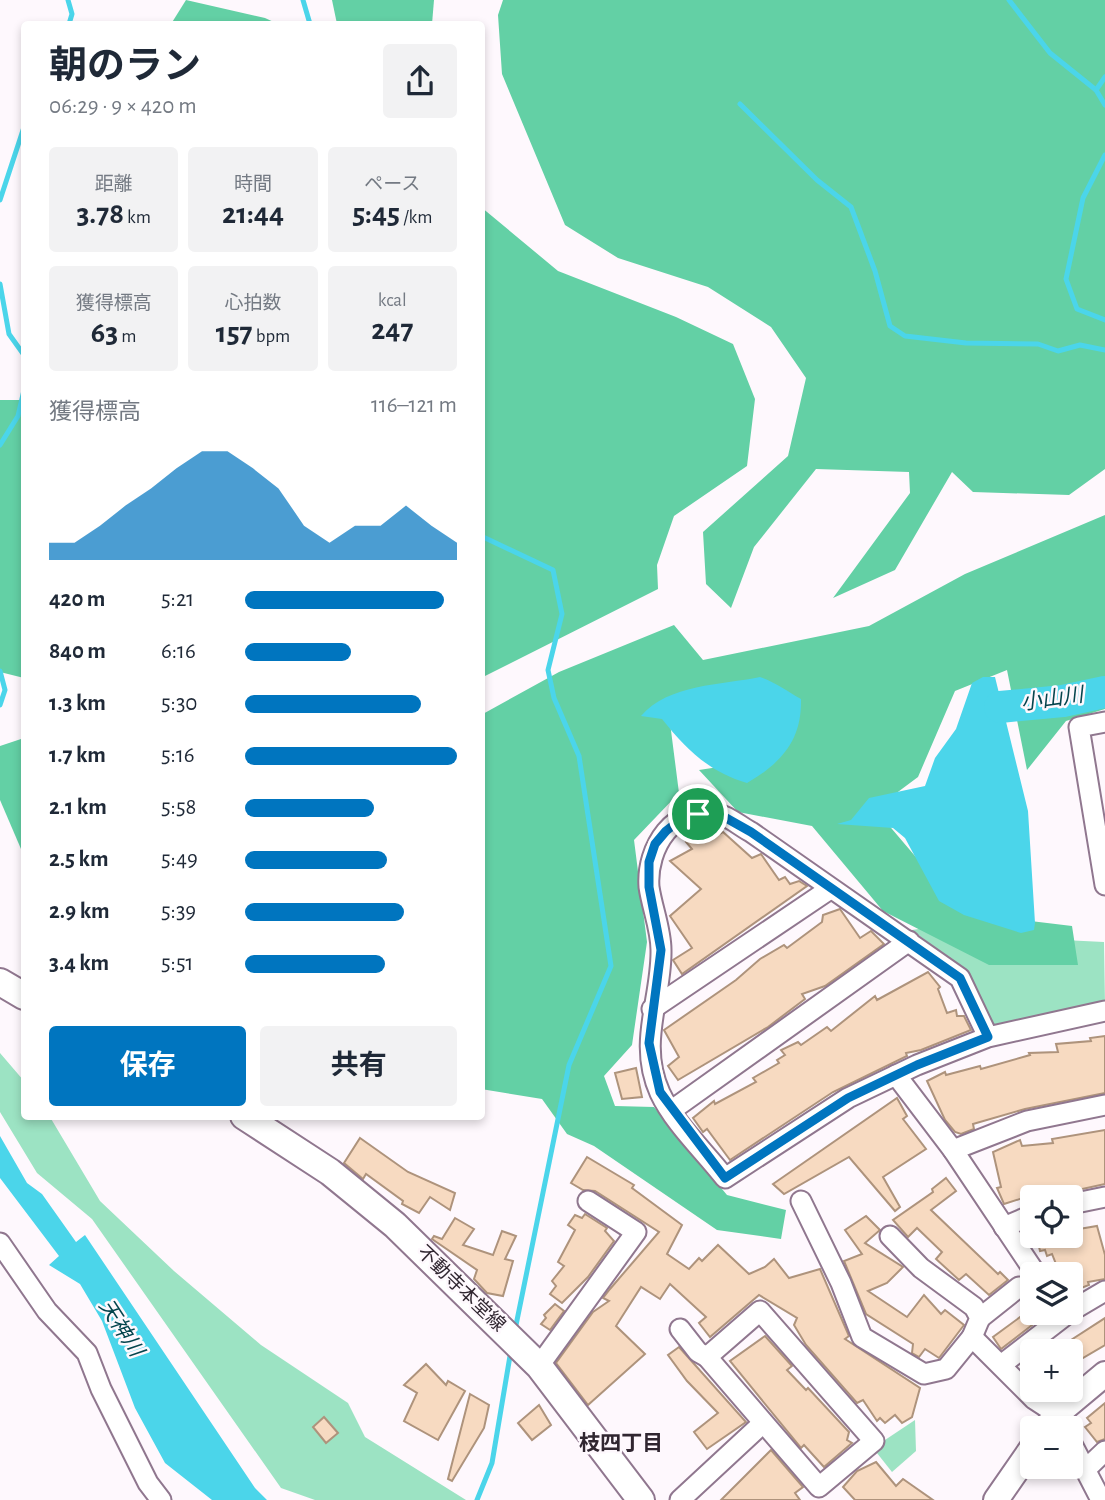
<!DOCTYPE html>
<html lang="ja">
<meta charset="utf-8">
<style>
:root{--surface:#fff;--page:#f2f2f3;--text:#1f2937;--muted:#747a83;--accent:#0075bf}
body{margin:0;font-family:"Alegreya Sans","Noto Sans JP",sans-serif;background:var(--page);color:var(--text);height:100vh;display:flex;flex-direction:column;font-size:26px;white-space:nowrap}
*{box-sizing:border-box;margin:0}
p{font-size:23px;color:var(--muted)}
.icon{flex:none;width:38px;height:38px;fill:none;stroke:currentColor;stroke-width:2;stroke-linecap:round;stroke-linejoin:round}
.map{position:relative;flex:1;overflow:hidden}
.side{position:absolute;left:21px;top:21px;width:464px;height:1099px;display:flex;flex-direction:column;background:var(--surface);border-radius:7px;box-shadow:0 4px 10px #0003}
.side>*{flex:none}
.fabs{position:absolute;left:1020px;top:1185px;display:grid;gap:14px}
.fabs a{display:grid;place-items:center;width:63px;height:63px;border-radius:7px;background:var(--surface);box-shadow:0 4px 10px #0003;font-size:35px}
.pin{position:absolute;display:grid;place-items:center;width:60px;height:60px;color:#fff;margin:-30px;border:4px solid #fff;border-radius:50%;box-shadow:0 2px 7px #0007}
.round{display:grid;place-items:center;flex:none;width:74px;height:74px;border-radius:7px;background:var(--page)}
.summary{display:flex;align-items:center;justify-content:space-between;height:119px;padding:0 28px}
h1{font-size:38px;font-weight:700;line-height:52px}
.figures{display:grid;grid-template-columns:repeat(3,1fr);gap:10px;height:119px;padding:7px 28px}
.figures div{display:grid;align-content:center;border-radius:7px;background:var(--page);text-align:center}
.figures b{font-size:30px;font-weight:700}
.figures small{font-size:19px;font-weight:400}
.figures p{font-size:19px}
.chart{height:196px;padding:14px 28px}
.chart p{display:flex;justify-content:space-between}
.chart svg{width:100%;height:126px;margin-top:7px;fill:var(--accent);opacity:.7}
.cta{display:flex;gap:14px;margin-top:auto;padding:14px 28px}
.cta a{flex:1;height:80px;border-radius:7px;background:var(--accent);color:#fff;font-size:28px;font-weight:700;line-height:80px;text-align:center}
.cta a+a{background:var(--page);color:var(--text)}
ul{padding:0 28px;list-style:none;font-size:23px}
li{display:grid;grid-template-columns:112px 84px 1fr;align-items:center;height:52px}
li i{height:18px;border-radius:9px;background:var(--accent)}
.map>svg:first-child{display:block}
</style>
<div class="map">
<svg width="1105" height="1500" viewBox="0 0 1105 1500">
<rect width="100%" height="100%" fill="#fef8fd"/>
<g fill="#9ce3c3">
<polygon points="932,927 1022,938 1104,942 1105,1005 992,1027 967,972 912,930"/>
<polygon points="0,1053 24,1081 24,1116 50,1117 100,1201 174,1271 261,1345 348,1403 365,1437 466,1500 315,1500 281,1488 92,1219 37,1173 0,1112"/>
<polygon points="915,1420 916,1451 892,1472 873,1448"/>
</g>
<g fill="#63d0a5">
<polygon points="186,0 265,18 278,24 171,24"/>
<polygon points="332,0 434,0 432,24 337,24"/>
<polygon points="503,0 1105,0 1105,469 1069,495 973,492 952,472 895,570 833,598 910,493 909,472 816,469 754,547 731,608 706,584 703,532 788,456 806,378 771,327 708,287 618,258 565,225 502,74 498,15"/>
<polygon points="481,207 558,271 676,317 733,344 755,399 747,466 674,516 657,565 658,589 481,678"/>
<polygon points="0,400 24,400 24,678 0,672"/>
<polygon points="1105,515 1105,709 1066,721 1027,770 1007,670 955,691 918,777 875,809 949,896 1014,919 1072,926 1078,965 989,965 883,911 812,826 738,812 699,770 751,762 668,707 679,793 634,840 647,942 632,1045 604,1076 615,1106 654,1107 727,1195 786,1210 781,1239 717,1230 594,1146 567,1134 542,1099 481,1089 481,715 559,672 674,625 703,660 869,626 965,574"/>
<polygon points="24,738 24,856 0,800 0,746"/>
</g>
<g fill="#4bd5ea">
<path d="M 760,677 C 775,682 787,691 801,699 C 802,741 781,763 747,783 C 709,772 686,749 662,719 L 641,716 C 668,684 722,685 760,677 Z"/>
<polygon points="983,677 995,677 1028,811 1035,923 1034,930 1021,933 964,915 939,901 905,838 893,828 837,824 851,820 869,798 925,786 935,758 956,729 972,683"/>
<polygon points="0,1136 27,1183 42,1194 76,1242 85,1235 255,1488 267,1500 212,1500 165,1463 135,1408 102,1321 80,1284 49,1265 59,1256 0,1178"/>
</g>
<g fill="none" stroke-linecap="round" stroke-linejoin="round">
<g stroke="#4bd5ea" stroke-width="5">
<polyline points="68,0 72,14 69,24"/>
<polyline points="303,0 310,24"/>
<polyline points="1009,0 1050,53 1096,90 1105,105"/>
<polyline points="1096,90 1105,77"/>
<polyline points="740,104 817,180 851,207 875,271 890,326 905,336 966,343 1038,344 1058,351 1080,345 1105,350"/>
<polyline points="1105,155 1083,198 1066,279 1077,309 1105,320"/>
<polyline points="0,200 24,127"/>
<polyline points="0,284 9,334 24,355 24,366"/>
<polyline points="0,445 18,416 24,390"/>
<polyline points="481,536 553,570 562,614 548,670 554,698 579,756 611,966 569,1065 515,1330"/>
<polyline points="0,671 5,690 0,705"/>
<polyline points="477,1500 492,1463 511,1350"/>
</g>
<polyline stroke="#4bd5ea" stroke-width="32" points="1000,707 1063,701 1105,692"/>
</g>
<g fill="#f7dac1" stroke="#ae937c" stroke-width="2">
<polygon points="702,831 708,839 723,832 752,858 761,854 779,880 785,877 790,884 799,881 807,886 682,974 673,960 692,948 670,916 701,889 670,861 692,849 686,842"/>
<polygon points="840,909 860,938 871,931 884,944 825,986 802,994 805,999 768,1027 678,1080 668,1066 679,1057 664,1030 736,980 760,959 784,945 787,948 822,922 823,915"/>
<polygon points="928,972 940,987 938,989 947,1013 956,1010 957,1016 964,1016 971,1030 921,1050 906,1053 907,1056 833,1092 730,1160 707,1129 703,1132 693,1118 714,1101 715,1104 756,1082 753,1078 779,1063 777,1060 785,1055 781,1050 798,1042 801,1045 827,1027 831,1031 875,996 877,1000"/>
<polygon points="1105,1036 1105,1093 1025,1109 973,1124 974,1129 961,1134 955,1132 945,1120 927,1081 945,1072 946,1075 980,1066 981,1069 1030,1055 1029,1053 1058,1052 1056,1044 1091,1041 1090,1038"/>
<polygon points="636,1068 642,1097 622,1099 615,1073"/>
<polygon points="897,1098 907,1116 903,1119 926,1149 883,1177 900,1207 895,1211 849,1157 784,1194 773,1184"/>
<polygon points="1105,1130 1105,1184 1046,1197 1026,1197 1004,1204 997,1188 1001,1187 993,1152 1020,1140 1022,1146 1053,1143 1052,1139"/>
<polygon points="360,1138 408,1172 455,1193 450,1210 430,1197 419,1213 402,1204 403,1201 366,1174 363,1179 344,1163"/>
<polygon points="587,1157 634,1185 632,1188 682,1225 667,1254 689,1269 699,1258 702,1261 718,1245 749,1274 765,1267 774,1259 789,1278 820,1269 849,1336 845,1339 920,1388 912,1417 902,1423 895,1415 885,1423 880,1418 877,1421 863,1400 857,1403 806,1345 794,1325 797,1318 759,1295 710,1337 699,1323 706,1317 670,1284 660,1299 641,1287 616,1326 645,1354 588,1405 556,1363 593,1312 609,1301 603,1298 610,1289 659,1232 595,1191 583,1190 571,1183"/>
<polygon points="946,1178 956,1191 931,1210 998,1274 1000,1272 1008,1280 989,1295 966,1274 959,1280 936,1259 942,1252 917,1228 908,1237 893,1220 933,1192 932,1189"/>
<polygon points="585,1214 607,1228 605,1231 614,1241 588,1277 562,1303 550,1294 556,1286 552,1281 564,1266 558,1262 575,1230 568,1225 575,1215 582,1218"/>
<polygon points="866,1216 880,1230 865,1243 903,1267 887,1283 868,1291 907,1317 924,1295 941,1314 945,1310 964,1325 939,1358 925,1349 919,1357 912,1353 913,1344 866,1314 844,1261 862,1254 845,1230"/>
<polygon points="455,1218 474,1229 463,1245 493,1255 502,1231 516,1236 505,1259 513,1261 503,1296 487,1293 474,1279 477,1270 432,1239 434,1236 442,1239"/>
<polygon points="1097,1226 1105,1255 1105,1279 1088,1282 1089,1285 1071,1292 1071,1274 1060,1274 1052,1254 1047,1256 1045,1250 1040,1251 1037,1238 1074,1236 1073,1230"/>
<polygon points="555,1304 564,1311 550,1330 541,1324 546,1318 544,1315"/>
<polygon points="1027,1312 1049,1312 1001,1349 993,1337"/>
<polygon points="1105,1318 1105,1345 1071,1365 1071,1340"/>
<polygon points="765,1336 792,1366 787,1370 806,1390 808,1388 849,1432 847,1440 852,1443 824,1467 804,1445 801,1448 730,1361"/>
<polygon points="679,1347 746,1422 707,1449 694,1432 718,1413 687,1381 668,1355"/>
<polygon points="426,1364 446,1385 448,1381 465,1391 438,1440 404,1421 417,1393 404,1385"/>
<polygon points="470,1394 489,1405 484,1428 452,1481 448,1479"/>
<polygon points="1105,1403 1105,1439 1097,1442 1085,1427 1091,1423 1087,1418"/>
<polygon points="539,1405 551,1425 532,1440 518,1423"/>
<polygon points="324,1417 338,1433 326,1443 313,1427"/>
<polygon points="771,1450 803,1487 795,1493 800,1500 721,1500"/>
<polygon points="876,1462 896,1486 903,1479 933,1500 855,1500 843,1487 857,1471"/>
</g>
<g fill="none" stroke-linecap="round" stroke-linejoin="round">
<g stroke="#90778f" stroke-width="23">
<g id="minor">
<polyline points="1105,722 1079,727 1105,885"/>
<polyline points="652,1009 830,889"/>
<path d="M 988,1037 L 960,978 L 751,832 C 741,827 729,816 718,814 C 674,803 646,848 649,887 C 652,908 661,929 661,950 C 662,999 637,1042 660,1093 C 674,1123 704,1151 725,1178 L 848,1098 L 917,1065 L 988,1037 L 1105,1011"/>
<polyline points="896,1075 953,1150 1036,1274"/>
<polyline points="672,1110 909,941"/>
<polyline points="953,1150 1027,1121 1105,1105"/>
<polyline points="801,1201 841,1283 862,1337 924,1374 946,1369 972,1337 1034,1399 1057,1414 1064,1428"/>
<polyline points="1071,1204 1105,1197"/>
<polyline points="1004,1227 1032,1215"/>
<polyline points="890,1236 921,1268 974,1307 980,1318 972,1337"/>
<polyline points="0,1243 47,1311 87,1353 101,1389 148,1483 161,1500"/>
<polygon points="760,1311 874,1441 819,1487 707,1357"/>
<polyline points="1071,1311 1105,1291"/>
<polyline points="980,1318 1019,1287"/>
<polyline points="680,1329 698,1352 707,1357"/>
<polyline points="1001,1365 1066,1315"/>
<polyline points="539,1366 636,1232 588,1201"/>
<polyline points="1071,1442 1101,1500"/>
<polyline points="1085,1470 1105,1451"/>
<polyline points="680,1500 762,1424"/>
</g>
</g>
<g stroke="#90778f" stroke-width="28">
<g id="tertiary">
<polyline points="1046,1428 1057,1414 1105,1374"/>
<polyline points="996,1500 1032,1448"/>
</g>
</g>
<g stroke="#90778f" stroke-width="30">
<g id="secondary">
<polyline points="0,982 24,996"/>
<polyline points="244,1116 330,1172 395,1225 539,1366 641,1500"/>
</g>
</g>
<use href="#minor" stroke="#fff" stroke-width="19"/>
<use href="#tertiary" stroke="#fff" stroke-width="24"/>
<use href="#secondary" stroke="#fff" stroke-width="26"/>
</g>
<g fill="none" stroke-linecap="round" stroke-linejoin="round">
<g stroke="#fff" stroke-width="14">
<polygon id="route" points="698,814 719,814 751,832 960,978 988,1037 917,1065 848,1098 725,1178 660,1092 649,1043 661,950 649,887 649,862 655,844 666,831 680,820"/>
</g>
<use href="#route" stroke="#0075bf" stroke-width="9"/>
</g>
<g text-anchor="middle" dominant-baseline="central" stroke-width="5" stroke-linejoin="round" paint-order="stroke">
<g font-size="19" fill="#302630" stroke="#fef8fd">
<text transform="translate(461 1289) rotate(44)">不動寺本堂線</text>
</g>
<g font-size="21" font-style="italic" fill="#05454e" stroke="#fef8fd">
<text transform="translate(1052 699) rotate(-8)">小山川</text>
<text transform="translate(121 1328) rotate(57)">天神川</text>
</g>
<g font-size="21" font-weight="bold" fill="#302630" stroke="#fef8fd">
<text x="621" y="1443">枝四丁目</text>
</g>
</g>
</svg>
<div class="fabs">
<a><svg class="icon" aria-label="locate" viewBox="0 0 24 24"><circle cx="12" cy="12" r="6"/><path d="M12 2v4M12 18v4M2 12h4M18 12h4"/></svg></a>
<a><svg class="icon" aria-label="layers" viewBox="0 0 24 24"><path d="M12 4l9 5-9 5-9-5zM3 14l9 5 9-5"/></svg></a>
<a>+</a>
<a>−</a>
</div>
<div class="pin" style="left:698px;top:814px;background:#1e9e55"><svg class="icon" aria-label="arrive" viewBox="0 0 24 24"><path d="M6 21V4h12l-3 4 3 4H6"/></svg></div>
<section class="side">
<div class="summary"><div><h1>朝のラン</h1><p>06:29 · 9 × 420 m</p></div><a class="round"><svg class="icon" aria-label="share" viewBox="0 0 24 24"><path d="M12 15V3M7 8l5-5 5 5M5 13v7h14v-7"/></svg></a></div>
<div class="figures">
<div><p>距離</p><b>3.78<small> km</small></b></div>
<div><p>時間</p><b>21:44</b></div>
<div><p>ペース</p><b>5:45<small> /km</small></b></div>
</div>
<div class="figures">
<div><p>獲得標高</p><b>63<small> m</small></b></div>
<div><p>心拍数</p><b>157<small> bpm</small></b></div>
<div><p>kcal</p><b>247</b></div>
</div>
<div class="chart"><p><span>獲得標高</span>116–121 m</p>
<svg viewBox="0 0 160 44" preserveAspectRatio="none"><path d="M0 44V38L10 38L20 32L30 25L40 19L50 12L60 6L70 6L80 12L90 19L100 32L110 38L120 32L130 32L140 25L150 32L160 38V44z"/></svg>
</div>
<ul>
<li><b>420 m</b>5:21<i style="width:94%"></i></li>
<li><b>840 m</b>6:16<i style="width:50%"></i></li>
<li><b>1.3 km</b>5:30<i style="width:83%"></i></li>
<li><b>1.7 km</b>5:16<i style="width:100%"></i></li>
<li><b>2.1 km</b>5:58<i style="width:61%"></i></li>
<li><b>2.5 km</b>5:49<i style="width:67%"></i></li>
<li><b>2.9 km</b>5:39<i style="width:75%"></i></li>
<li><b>3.4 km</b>5:51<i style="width:66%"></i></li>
</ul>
<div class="cta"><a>保存</a><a>共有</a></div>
</section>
</div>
